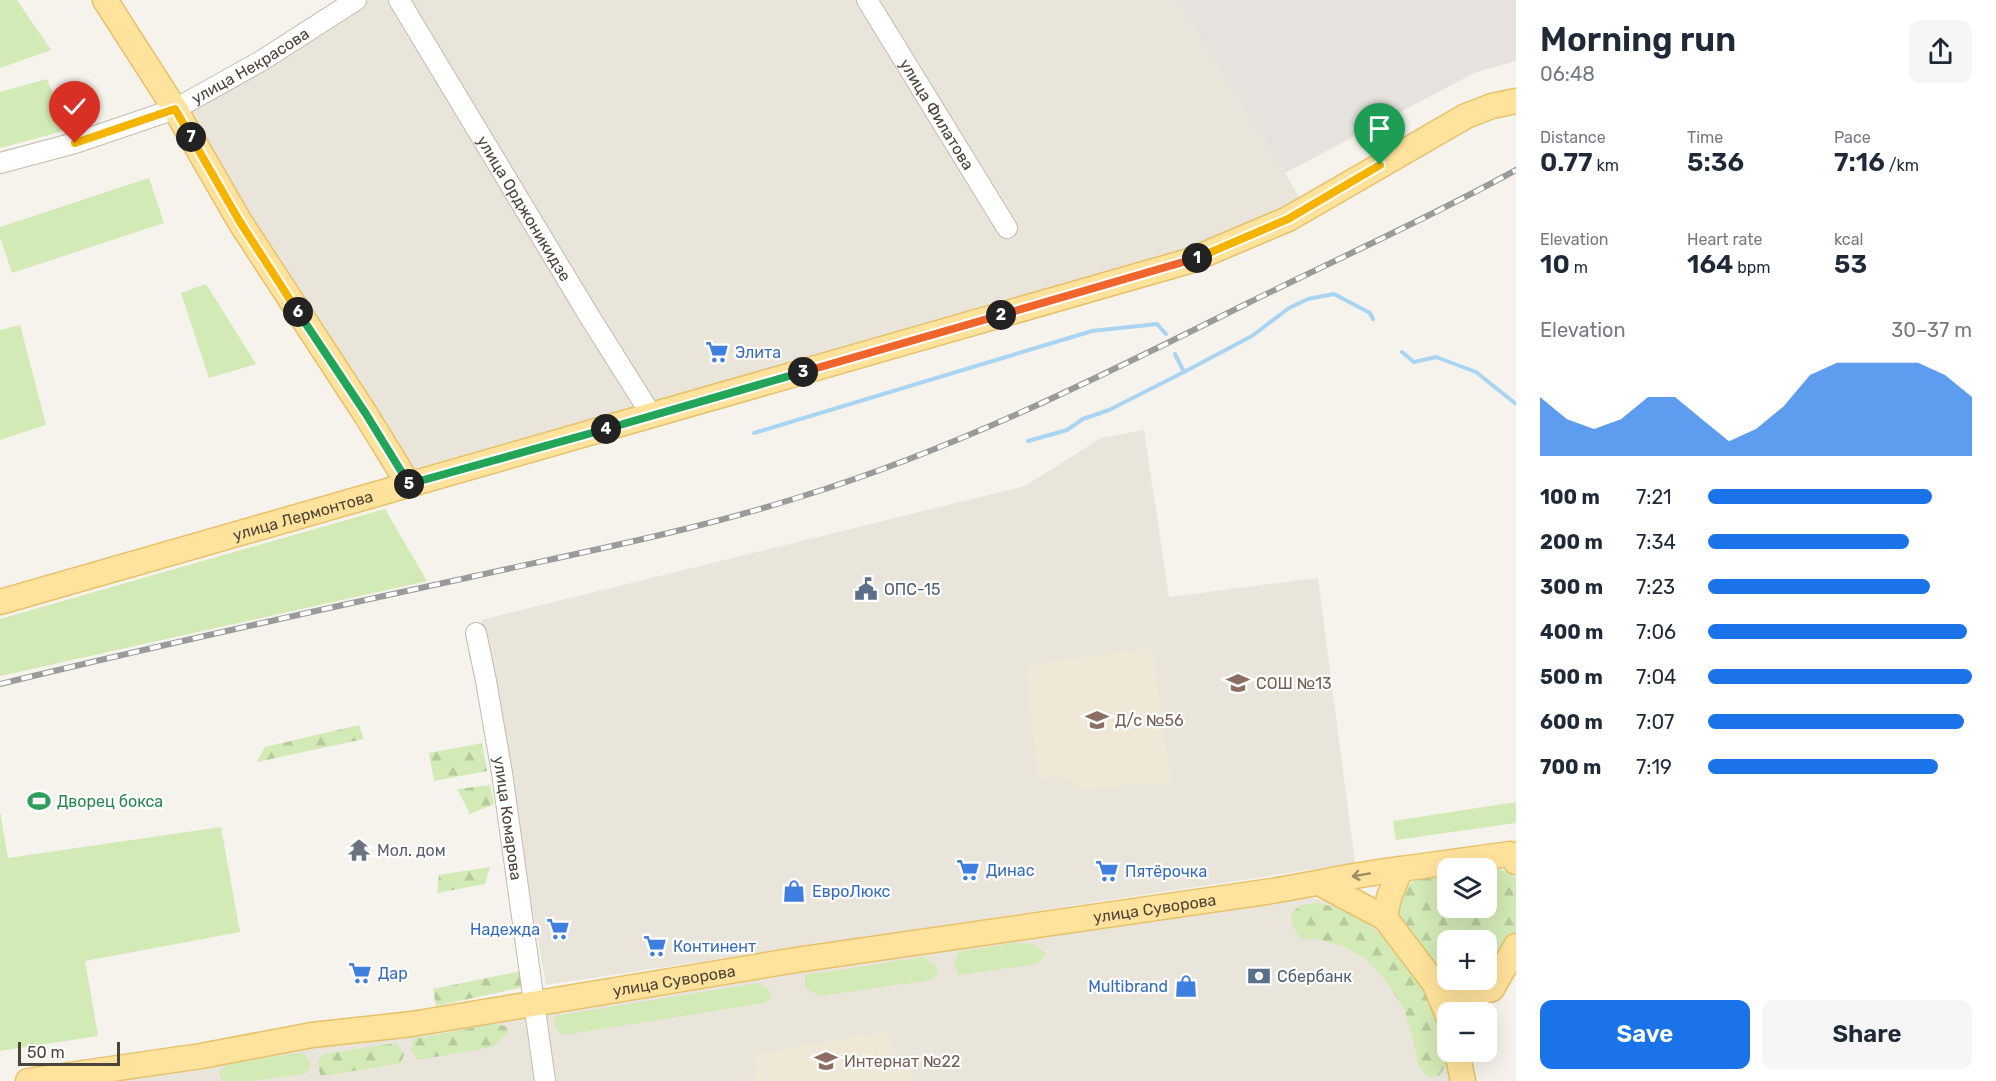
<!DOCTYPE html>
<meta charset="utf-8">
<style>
:root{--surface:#fff;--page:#f6f6f7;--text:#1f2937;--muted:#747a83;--accent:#1a73e8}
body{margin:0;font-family:Rubik,sans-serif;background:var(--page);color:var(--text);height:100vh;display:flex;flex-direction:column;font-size:22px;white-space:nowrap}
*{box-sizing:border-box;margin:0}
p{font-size:20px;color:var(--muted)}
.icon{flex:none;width:33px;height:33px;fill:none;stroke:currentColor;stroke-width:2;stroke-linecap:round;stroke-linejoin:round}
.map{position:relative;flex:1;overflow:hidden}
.panel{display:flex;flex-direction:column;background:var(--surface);width:480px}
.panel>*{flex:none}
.tools{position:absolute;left:1437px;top:858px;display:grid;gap:12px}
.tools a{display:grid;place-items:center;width:60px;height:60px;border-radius:12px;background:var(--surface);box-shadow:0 6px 24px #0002;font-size:30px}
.scale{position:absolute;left:18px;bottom:15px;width:102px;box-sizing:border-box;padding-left:6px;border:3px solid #4b4439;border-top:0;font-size:16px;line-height:21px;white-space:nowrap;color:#4b4439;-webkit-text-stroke:4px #fff;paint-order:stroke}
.pin{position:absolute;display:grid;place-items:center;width:51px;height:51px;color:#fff;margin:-62px -26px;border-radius:50% 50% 50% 0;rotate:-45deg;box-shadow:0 0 6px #0007}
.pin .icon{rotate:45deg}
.km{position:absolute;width:30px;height:30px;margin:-15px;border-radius:50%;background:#222;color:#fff;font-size:16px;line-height:30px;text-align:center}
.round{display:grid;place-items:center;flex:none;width:63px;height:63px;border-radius:12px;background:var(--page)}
.overview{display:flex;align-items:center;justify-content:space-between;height:102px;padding:0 24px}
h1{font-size:33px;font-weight:600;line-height:45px}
.metrics{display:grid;grid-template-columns:repeat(3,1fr);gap:9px;height:102px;padding:6px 24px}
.metrics div{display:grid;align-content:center}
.metrics b{font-size:26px;font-weight:600}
.metrics small{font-size:16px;font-weight:400}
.metrics p{font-size:16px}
.chart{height:168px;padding:12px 24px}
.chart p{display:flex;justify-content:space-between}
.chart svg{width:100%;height:108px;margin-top:6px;fill:var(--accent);opacity:.7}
.button{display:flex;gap:12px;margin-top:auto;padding:12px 24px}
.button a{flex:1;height:69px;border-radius:12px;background:var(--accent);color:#fff;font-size:24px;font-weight:600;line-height:69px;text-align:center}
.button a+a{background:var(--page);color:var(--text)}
ul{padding:0 24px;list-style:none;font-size:20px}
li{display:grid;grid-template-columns:96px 72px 1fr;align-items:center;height:45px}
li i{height:15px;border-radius:8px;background:var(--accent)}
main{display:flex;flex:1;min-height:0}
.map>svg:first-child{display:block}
</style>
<main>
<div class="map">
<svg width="1516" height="1081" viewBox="0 0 1516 1081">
<defs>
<pattern id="forest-firs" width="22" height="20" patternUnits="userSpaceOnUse" patternTransform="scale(1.5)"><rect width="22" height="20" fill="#d2eab5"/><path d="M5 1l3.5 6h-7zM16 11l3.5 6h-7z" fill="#b6ca9c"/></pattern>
</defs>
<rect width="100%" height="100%" fill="#f6f3ec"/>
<g fill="#eae5da">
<polygon points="356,0 1178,0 1275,155 1305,208 1288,219 409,485 175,109"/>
<polygon points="1144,430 1169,597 1318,578 1355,863 546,985 481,620 1025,486 1101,438"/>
<polygon points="1298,895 1339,903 1357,911 1398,946 1438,999 1447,1039 1448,1052 1456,1081 79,1081"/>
</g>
<polygon fill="#e6e2dd" points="1178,0 1516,0 1516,61 1476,72 1285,173"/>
<g fill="#efe8d6">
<polygon points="1152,648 1171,782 1080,789 1060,776 1038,779 1027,665"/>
<polygon points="886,1032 894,1050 898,1068 910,1068 913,1081 750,1081 755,1076 756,1054"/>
</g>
<g fill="#d2eab5">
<polygon points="0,0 17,0 51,50 0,68"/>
<polygon points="47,79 67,130 0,148 0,92"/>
<polygon points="149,178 164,223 12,273 0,237 0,227"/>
<polygon points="206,284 256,364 209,378 181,293"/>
<polygon points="20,325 46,425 0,440 0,330"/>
<polygon points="385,509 427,581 0,676 0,619"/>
<polygon points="1516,802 1516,823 1396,840 1393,821"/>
<polygon points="0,811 8,858 221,827 240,932 85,961 98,1036 0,1051"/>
<polygon points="1012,943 1034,944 1046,954 1037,964 958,975 954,962 959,952"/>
<polygon points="924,957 936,966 938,973 931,980 820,996 805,988 805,975"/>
<polygon points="758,983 768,989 771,998 763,1003 564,1035 555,1029 555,1016"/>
<path d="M 296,1053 L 303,1053 C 311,1059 314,1069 303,1074 L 253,1081 L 222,1081 L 219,1073 L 225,1065 Z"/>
</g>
<g fill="url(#forest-firs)">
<polygon points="359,725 364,739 257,762 265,747"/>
<polygon points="482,743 487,771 434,781 429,753"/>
<polygon points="490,785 494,804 470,814 457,789"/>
<polygon points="490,867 485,884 437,893 439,875"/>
<path d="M 1488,867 L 1507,871 L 1516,877 L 1516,933 L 1487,978 L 1486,940 L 1448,940 L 1448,979 L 1437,970 L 1397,920 C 1402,882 1411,877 1447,872 L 1448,908 L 1486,908 L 1486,868 Z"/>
<polygon points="1317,903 1352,911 1391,944 1432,988 1443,1026 1446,1065 1439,1076 1428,1077 1418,1066 1414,1042 1404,1009 1384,978 1366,959 1343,946 1318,939 1300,939 1292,924 1291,913 1301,905"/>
<polygon points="521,971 524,987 436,1006 433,989"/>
<polygon points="493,1024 506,1026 508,1032 493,1047 417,1060 411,1049 413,1039"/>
<polygon points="396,1043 404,1054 401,1063 330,1075 320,1075 318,1062 324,1054"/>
</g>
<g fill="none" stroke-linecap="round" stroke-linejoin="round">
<g stroke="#a9d4f2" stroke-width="4">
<polyline points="1402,352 1414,362 1436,357 1476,372 1516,404"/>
<polyline points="1175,354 1184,372"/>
<polyline points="754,433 1092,331 1157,324 1166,334"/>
<polyline points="1028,441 1067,430 1083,419 1109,410 1184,372 1252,336 1289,308 1308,299 1334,294 1370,313 1373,319"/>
</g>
<g stroke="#c2bbae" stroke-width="22">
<g id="minor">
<path id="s1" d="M 399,0 L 588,314 L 652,416"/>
<path id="s2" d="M 867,0 L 1007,228"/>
<path id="s3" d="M 0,163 L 75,143 L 175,109 L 261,61 L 356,0"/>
<path id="s4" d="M 476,633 L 486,681 L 502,773 L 545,1081"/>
</g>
</g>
<g stroke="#e6c16a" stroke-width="27">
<g id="major">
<polyline points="105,0 175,109 240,222 366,415 409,485"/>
<path id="s5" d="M 0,602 L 1189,261 L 1288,219 L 1466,116 L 1492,106 L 1516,101"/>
<polyline points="1516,862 1510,854 1401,869 1389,897 1385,918 1435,984 1459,994 1474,994 1492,989 1516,946"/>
<polyline points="1321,884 1385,918"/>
<polyline points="1435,984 1448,1016"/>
<polyline points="1457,1052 1463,1081"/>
<path id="s6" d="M 28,1081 L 201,1056 L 312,1035 L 412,1024 L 796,960 L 1272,891 C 1315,884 1358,874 1401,869"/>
</g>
</g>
<use href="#minor" stroke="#fff" stroke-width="20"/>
<use href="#major" stroke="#ffe39c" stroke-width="24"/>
<g stroke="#9a9a9a" stroke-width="6">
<path id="rail" d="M 0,684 C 152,647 305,613 457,580 C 573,554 690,532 803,496 C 958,448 1104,375 1248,303 C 1337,259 1429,218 1516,170"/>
</g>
<use href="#rail" stroke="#fff" stroke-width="4" stroke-dasharray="11" stroke-linecap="butt"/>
</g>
<defs><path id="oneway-shaft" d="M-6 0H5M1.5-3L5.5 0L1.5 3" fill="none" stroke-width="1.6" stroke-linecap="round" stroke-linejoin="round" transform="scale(1.5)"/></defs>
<use stroke="#9c8c66" href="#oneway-shaft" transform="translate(1361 875) rotate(170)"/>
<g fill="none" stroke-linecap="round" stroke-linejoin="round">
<g stroke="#fff" stroke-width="12">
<polyline id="split-1" points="1197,258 1288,219 1380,165"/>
</g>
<g stroke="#fff" stroke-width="12">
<polyline id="split-2" points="1001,315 1197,258"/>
</g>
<g stroke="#fff" stroke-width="12">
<polyline id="split-3" points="803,372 1001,315"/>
</g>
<g stroke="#fff" stroke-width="12">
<polyline id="split-4" points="606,429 803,372"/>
</g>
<g stroke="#fff" stroke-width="12">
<polyline id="split-5" points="409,484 606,429"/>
</g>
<g stroke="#fff" stroke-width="12">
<polyline id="split-6" points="298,312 366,414 409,484"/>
</g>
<g stroke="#fff" stroke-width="12">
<polyline id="split-7" points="191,137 240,222 298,312"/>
</g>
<g stroke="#fff" stroke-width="12">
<polyline id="split-8" points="75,143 175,109 191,137"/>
</g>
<use href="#split-1" stroke="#f5b400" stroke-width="8"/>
<use href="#split-2" stroke="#f0652b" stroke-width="8"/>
<use href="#split-3" stroke="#f0652b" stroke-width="8"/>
<use href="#split-4" stroke="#22a559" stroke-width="8"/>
<use href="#split-5" stroke="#22a559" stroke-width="8"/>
<use href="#split-6" stroke="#22a559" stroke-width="8"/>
<use href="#split-7" stroke="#f5b400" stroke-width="8"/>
<use href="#split-8" stroke="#f5b400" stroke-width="8"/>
</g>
<defs>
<g id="supermarket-bare" transform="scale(1.8)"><path d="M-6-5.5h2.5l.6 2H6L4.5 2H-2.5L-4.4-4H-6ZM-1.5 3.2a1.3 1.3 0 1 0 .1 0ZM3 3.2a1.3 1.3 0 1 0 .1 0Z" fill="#3f7fe0" stroke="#fff" stroke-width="2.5" paint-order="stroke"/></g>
<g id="civic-bare" transform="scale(1.8)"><path d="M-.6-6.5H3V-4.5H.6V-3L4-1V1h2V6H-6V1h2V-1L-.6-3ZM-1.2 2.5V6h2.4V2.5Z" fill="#5c6f8a" stroke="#fff" stroke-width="2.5" paint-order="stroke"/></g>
<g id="school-bare" transform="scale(1.8)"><path d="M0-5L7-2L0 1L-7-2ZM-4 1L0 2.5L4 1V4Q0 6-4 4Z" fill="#8d6e63" stroke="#fff" stroke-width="2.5" paint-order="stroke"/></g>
<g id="stadium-bare" transform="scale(1.8)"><path d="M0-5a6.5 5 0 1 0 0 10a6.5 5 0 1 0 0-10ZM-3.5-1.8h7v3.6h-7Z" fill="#2e9e5b" stroke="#fff" stroke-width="2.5" paint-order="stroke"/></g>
<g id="temple-bare" transform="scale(1.8)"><path d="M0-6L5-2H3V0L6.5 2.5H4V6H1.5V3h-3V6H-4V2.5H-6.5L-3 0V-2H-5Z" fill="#6b7280" stroke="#fff" stroke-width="2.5" paint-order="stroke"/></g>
<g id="shop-bare" transform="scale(1.8)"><path d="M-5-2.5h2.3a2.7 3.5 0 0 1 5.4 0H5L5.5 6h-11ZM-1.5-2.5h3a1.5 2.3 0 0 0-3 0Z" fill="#3f7fe0" stroke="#fff" stroke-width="2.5" paint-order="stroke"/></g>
<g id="bank-bare" transform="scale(1.8)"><path d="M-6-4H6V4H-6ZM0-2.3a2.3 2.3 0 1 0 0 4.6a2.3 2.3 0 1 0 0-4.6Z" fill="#5c6f8a" stroke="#fff" stroke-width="2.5" paint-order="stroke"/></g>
</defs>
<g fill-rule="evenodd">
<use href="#supermarket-bare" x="717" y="352"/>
<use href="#civic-bare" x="866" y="589"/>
<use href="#school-bare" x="1238" y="683"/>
<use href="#school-bare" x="1097" y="720"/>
<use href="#stadium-bare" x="39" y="801"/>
<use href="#temple-bare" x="359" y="850"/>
<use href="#supermarket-bare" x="968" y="870"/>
<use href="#supermarket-bare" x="1107" y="871"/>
<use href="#shop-bare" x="794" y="891"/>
<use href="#supermarket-bare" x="558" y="929"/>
<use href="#supermarket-bare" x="655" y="946"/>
<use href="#supermarket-bare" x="360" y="973"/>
<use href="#bank-bare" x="1259" y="976"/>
<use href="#shop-bare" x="1186" y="986"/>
<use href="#school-bare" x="826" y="1061"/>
</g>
<g text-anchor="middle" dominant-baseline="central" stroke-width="4.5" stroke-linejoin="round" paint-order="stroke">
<g font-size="16" fill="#4b4439" stroke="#fff">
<text stroke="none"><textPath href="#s3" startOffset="270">улица Некрасова</textPath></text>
<text stroke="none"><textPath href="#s2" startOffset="134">улица Филатова</textPath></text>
<text stroke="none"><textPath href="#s1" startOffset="243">улица Орджоникидзе</textPath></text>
<text stroke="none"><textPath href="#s5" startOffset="315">улица Лермонтова</textPath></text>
<text stroke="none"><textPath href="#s4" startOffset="188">улица Комарова</textPath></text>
<text stroke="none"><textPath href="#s6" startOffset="1140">улица Суворова</textPath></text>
<text stroke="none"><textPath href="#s6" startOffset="654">улица Суворова</textPath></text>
</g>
<g font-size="16" fill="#366cbe" stroke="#fff" text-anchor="start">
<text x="735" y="352">Элита</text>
<text x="986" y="870">Динас</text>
<text x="1125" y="871">Пятёрочка</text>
<text x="812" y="891">ЕвроЛюкс</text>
<text x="540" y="929" text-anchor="end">Надежда</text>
<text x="673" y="946">Континент</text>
<text x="378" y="973">Дар</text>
<text x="1168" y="986" text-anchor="end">Multibrand</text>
</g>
<g font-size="16" fill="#4e5e75" stroke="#fff" text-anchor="start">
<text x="884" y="589">ОПС-15</text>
<text x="1277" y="976">Сбербанк</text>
</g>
<g font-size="16" fill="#785e54" stroke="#fff" text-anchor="start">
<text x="1256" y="683">СОШ №13</text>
<text x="1115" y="720">Д/с №56</text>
<text x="844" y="1061">Интернат №22</text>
</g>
<g font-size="16" fill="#27864d" stroke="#fff" text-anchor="start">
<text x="57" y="801">Дворец бокса</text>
</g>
<g font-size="16" fill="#5b616d" stroke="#fff" text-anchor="start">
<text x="377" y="850">Мол. дом</text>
</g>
</g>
</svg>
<div class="tools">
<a><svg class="icon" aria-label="layers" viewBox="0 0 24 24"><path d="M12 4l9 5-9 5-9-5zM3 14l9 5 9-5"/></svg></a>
<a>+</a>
<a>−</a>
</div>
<div class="scale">50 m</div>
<div class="pin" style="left:1380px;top:165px;background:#1e9e55"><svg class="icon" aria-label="arrive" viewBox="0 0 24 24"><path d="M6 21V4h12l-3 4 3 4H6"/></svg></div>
<div class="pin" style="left:75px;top:143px;background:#d93025"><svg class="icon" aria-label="check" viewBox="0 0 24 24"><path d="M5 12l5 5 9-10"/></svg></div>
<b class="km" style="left:1197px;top:258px">1</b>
<b class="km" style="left:1001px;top:315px">2</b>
<b class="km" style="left:803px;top:372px">3</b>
<b class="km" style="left:606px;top:429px">4</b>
<b class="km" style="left:409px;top:484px">5</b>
<b class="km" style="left:298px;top:312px">6</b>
<b class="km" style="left:191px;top:137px">7</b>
</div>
<section class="panel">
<div class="overview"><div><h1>Morning run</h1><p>06:48</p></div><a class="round"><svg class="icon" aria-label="share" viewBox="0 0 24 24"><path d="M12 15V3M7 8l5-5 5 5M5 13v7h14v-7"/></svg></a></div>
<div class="metrics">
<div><p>Distance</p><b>0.77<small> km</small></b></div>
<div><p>Time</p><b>5:36</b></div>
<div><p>Pace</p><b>7:16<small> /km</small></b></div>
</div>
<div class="metrics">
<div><p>Elevation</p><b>10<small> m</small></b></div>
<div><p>Heart rate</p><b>164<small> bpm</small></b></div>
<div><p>kcal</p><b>53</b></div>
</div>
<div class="chart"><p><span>Elevation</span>30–37 m</p>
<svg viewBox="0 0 160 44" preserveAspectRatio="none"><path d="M0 44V20L10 29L20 33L30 29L40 20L50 20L60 29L70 38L80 33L90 24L100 11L110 6L120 6L130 6L140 6L150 11L160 20V44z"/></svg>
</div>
<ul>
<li><b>100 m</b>7:21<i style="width:85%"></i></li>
<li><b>200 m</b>7:34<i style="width:76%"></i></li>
<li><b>300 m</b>7:23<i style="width:84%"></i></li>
<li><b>400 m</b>7:06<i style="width:98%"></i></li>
<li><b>500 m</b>7:04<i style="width:100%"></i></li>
<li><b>600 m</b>7:07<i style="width:97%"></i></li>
<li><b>700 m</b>7:19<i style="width:87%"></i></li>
</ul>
<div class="button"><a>Save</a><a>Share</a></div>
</section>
</main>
